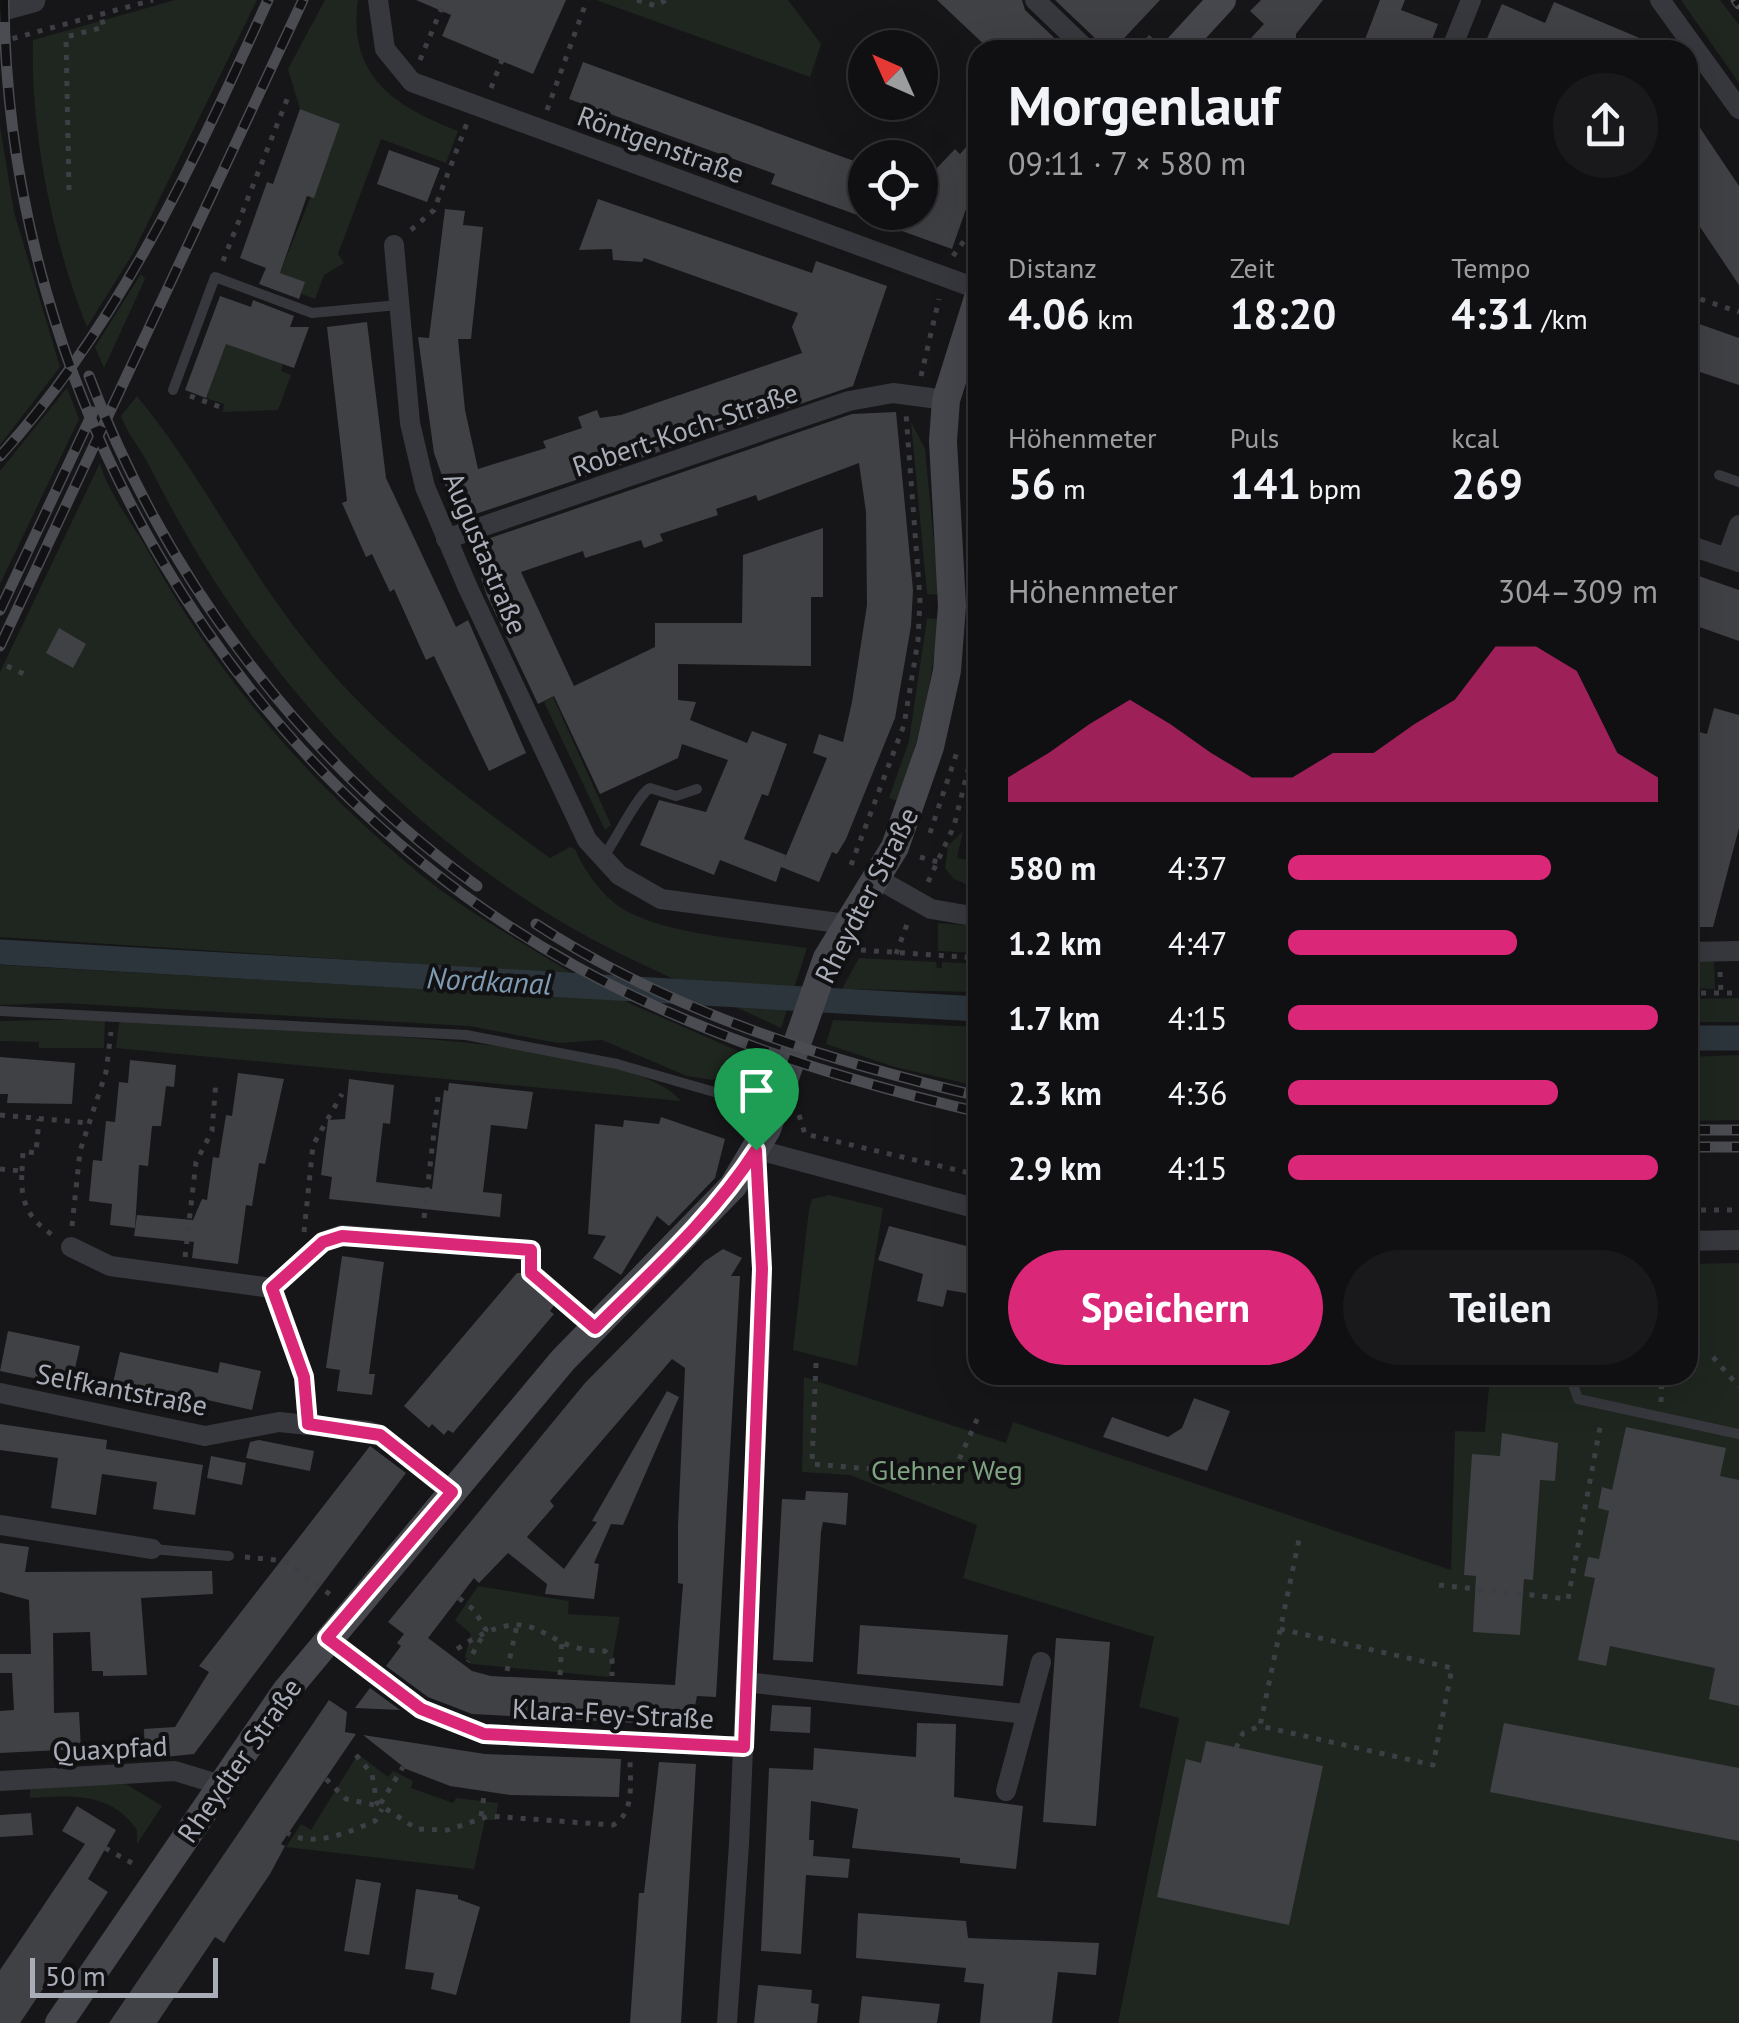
<!DOCTYPE html>
<html lang="de">
<meta charset="utf-8">
<style>
:root{--surface:#101012;--page:#19191b;--text:#f1f3f6;--muted:#9c9d9f;--line:#303032;--accent:#db2777}
body{margin:0;font-family:"PT Sans",sans-serif;background:var(--page);color:var(--text);height:100vh;display:flex;flex-direction:column;font-size:38px;white-space:nowrap}
*{box-sizing:border-box;margin:0}
p{font-size:32px;color:var(--muted)}
.icon{flex:none;width:55px;height:55px;fill:none;stroke:currentColor;stroke-width:2;stroke-linecap:round;stroke-linejoin:round}
.map{position:relative;flex:1;overflow:hidden}
.sheet{position:absolute;left:968px;top:40px;width:730px;height:1345px;display:flex;flex-direction:column;background:var(--surface);border-radius:30px;box-shadow:0 10px 40px #0002,0 0 0 2px var(--line)}
.sheet>*{flex:none}
.needle{width:65px;rotate:315deg}
.tools{position:absolute;left:848px;top:30px;display:grid;gap:20px}
.tools a{display:grid;place-items:center;width:90px;height:90px;border-radius:50%;background:var(--surface);box-shadow:0 10px 40px #0002,0 0 0 2px var(--line);font-size:50px}
.scale{position:absolute;left:30px;bottom:25px;width:188px;box-sizing:border-box;padding-left:10px;border:5px solid #a8adb8;border-top:0;font-size:28px;line-height:35px;white-space:nowrap;color:#a8adb8;-webkit-text-stroke:8px #111113;paint-order:stroke}
.pin{position:absolute;display:grid;place-items:center;width:85px;height:85px;color:#fff;margin:-102px -42px;border-radius:50% 50% 50% 0;rotate:-45deg;box-shadow:0 0 10px #0007}
.pin .icon{rotate:45deg}
.round{display:grid;place-items:center;flex:none;width:105px;height:105px;border-radius:52px;background:var(--page)}
.overview{display:flex;align-items:center;justify-content:space-between;height:170px;padding:0 40px}
h1{font-size:55px;font-weight:700;line-height:75px}
.figures{display:grid;grid-template-columns:repeat(3,1fr);gap:15px;height:170px;padding:10px 40px}
.figures div{display:grid;align-content:center}
.figures b{font-size:42px;font-weight:700}
.figures small{font-size:28px;font-weight:400}
.figures p{font-size:28px}
.chart{height:280px;padding:20px 40px}
.chart p{display:flex;justify-content:space-between}
.chart svg{width:100%;height:180px;margin-top:10px;fill:var(--accent);opacity:.7}
.action{display:flex;gap:20px;margin-top:auto;padding:20px 40px}
.action a{flex:1;height:115px;border-radius:60px;background:var(--accent);color:#fff;font-size:40px;font-weight:700;line-height:115px;text-align:center}
.action a+a{background:var(--page);color:var(--text)}
ul{padding:0 40px;list-style:none;font-size:32px}
li{display:grid;grid-template-columns:160px 120px 1fr;align-items:center;height:75px}
li i{height:25px;border-radius:12px;background:var(--accent)}
.map>svg:first-child{display:block}
</style>
<div class="map">
<svg width="1739" height="2023" viewBox="0 0 1739 2023">
<rect width="100%" height="100%" fill="#161618"/>
<g fill="#1e261f">
<path d="M 175,0 L 257,0 L 132,255 L 87,327 C 53,244 30,131 33,40 Z"/>
<path d="M 325,0 L 358,0 C 347,77 396,107 458,131 L 446,163 L 381,139 L 338,254 L 344,263 L 324,275 L 315,299 L 301,294 L 304,282 L 280,273 L 340,124 L 300,109 L 288,69 Z"/>
<polygon points="596,0 788,0 821,44 810,77"/>
<polygon points="1681,0 1720,0 1739,25 1739,83"/>
<polygon points="0,126 14,212 60,367 0,445"/>
<polygon points="141,274 145,279 104,368 95,347"/>
<polygon points="226,343 283,364 281,371 291,375 278,410 223,412 224,404 206,398"/>
<polygon points="67,388 79,419 0,584 0,471"/>
<path d="M 137,396 C 202,475 245,567 310,647 C 377,731 463,795 550,858 L 570,847 L 575,849 C 583,869 604,898 623,909 C 669,936 754,940 807,948 L 781,1028 C 704,991 623,960 550,915 C 376,807 242,651 151,469 C 142,450 129,437 121,416 Z"/>
<polygon points="911,422 925,449 939,595 927,594"/>
<path d="M 100,463 C 107,491 132,523 147,549 C 215,674 310,784 420,874 C 467,912 521,942 573,974 L 0,937 L 0,672 Z"/>
<path d="M 927,618 L 939,619 C 932,682 919,741 898,801 L 889,798 L 909,741 Z"/>
<polygon points="553,697 611,825 605,830 544,702"/>
<polygon points="963,831 957,858 977,862 977,889 954,879 945,868 948,846"/>
<polygon points="938,923 977,926 977,953 938,951"/>
<polygon points="859,958 936,962 937,968 942,968 942,962 977,964 977,992 842,989"/>
<polygon points="1714,959 1715,989 1688,988 1688,960"/>
<polygon points="0,965 622,1000 754,1058 713,1080 687,1076 602,1040 558,1043 469,1026 63,1003 0,1005"/>
<polygon points="1739,998 1739,1022 1688,1022 1688,999"/>
<polygon points="105,1019 104,1048 39,1048 39,1042 0,1041 0,1021"/>
<path d="M 131,1020 C 236,1033 624,1030 681,1101 L 116,1048 L 119,1023 Z"/>
<polygon points="833,1020 977,1027 977,1086 895,1067 826,1044"/>
<polygon points="1739,1055 1739,1120 1688,1121 1688,1057"/>
<polygon points="829,1195 883,1208 857,1366 793,1350 809,1209 812,1199"/>
<polygon points="1739,1263 1739,2023 1118,2023 1179,1718 1139,1707 1154,1637 963,1578 977,1525 850,1475 802,1472 804,1377 1006,1443 1013,1422 1451,1570 1455,1431 1485,1432 1490,1375 1688,1375 1688,1264"/>
<polygon points="478,1586 569,1601 568,1614 620,1617 609,1677 472,1664 465,1657 471,1634 455,1620"/>
<polygon points="358,1754 388,1777 393,1771 413,1781 411,1788 453,1803 456,1798 498,1803 496,1820 485,1820 474,1869 286,1847 301,1824 311,1830"/>
<path d="M 126,1784 L 162,1806 L 137,1844 L 137,1830 C 112,1792 70,1795 30,1798 L 30,1786 Z"/>
</g>
<g fill="none" stroke-linecap="round" stroke-linejoin="round">
<g stroke="#2c353c" stroke-width="25">
<polyline points="0,952 978,1009"/>
<polyline points="1688,1038 1739,1038"/>
</g>
</g>
<g fill="#404145" fill-rule="evenodd">
<polygon points="416,0 566,0 533,74 442,36 451,15"/>
<polygon points="937,0 1022,0 1025,10 1067,50 990,50"/>
<polygon points="1055,0 1160,0 1113,50 1100,50 1097,40"/>
<polygon points="1261,0 1323,0 1296,34 1296,50 1240,50 1264,24 1250,11"/>
<polygon points="1380,0 1405,0 1401,10 1438,24 1428,50 1361,50"/>
<polygon points="1554,2 1668,50 1482,50 1502,4 1545,23"/>
<polygon points="583,62 854,161 852,166 865,170 865,212 920,212 920,186 955,149 960,154 978,134 978,196 966,209 952,249 771,184 775,174 569,99"/>
<polygon points="300,109 340,124 314,198 307,196 280,273 305,282 299,299 259,284 266,268 240,258 267,182 273,184"/>
<polygon points="1688,110 1739,186 1739,285 1688,209"/>
<polygon points="389,150 440,168 427,202 377,184"/>
<polygon points="598,199 812,273 816,261 887,286 853,386 461,519 456,515 434,453 418,337 429,338 445,209 465,211 463,225 483,227 471,339 458,339 465,410 478,469 546,448 543,441 582,428 578,417 597,410 600,418 621,415 802,353 792,327 798,313 644,258 642,262 613,260 612,249 579,250"/>
<polygon points="220,296 251,307 253,300 294,316 290,327 309,327 294,368 226,344 206,398 185,390"/>
<polygon points="1688,320 1739,338 1739,385 1688,368"/>
<polygon points="367,322 386,478 456,627 468,620 526,753 489,771 434,656 426,660 394,589 390,592 372,554 366,557 342,503 347,501 327,327"/>
<path d="M 896,412 L 913,590 L 911,626 L 895,718 L 846,839 L 837,854 L 832,852 L 819,882 L 781,867 L 776,882 L 720,860 L 714,875 L 640,845 L 659,800 L 706,812 L 728,760 L 682,744 L 678,758 L 600,794 L 554,696 L 538,704 L 487,596 L 470,545 L 852,414 ZM 859,463 L 866,512 L 867,605 L 852,702 L 843,742 L 819,734 L 813,753 L 827,758 L 783,863 L 786,855 L 744,839 L 762,794 L 768,796 L 787,744 L 752,731 L 747,743 L 690,720 L 696,702 L 678,700 L 678,664 L 811,666 L 811,597 L 823,597 L 823,528 L 743,555 L 742,623 L 655,623 L 655,647 L 574,686 L 521,572 L 583,551 L 585,558 L 641,540 L 644,548 L 663,541 L 660,534 L 718,515 L 716,509 L 756,495 L 758,501 Z"/>
<polygon points="1693,574 1739,590 1739,641 1688,623 1688,590"/>
<polygon points="59,628 86,644 73,668 46,653"/>
<polygon points="1714,708 1739,715 1739,828 1713,927 1688,927 1688,776 1699,732 1707,734"/>
<polygon points="0,1057 75,1063 72,1104 7,1103 8,1094 0,1094"/>
<polygon points="130,1060 176,1065 174,1087 166,1086 161,1126 152,1126 148,1166 139,1165 135,1228 110,1225 112,1204 89,1201 93,1160 102,1161 106,1121 115,1122 119,1082 128,1083"/>
<polygon points="754,1062 763,1081 744,1090 735,1070"/>
<polygon points="238,1073 284,1079 265,1164 259,1163 252,1206 246,1205 238,1264 192,1258 194,1242 134,1236 137,1215 193,1220 202,1199 207,1200 213,1157 219,1158 226,1115 232,1116"/>
<polygon points="349,1079 394,1085 390,1124 383,1123 376,1182 432,1189 444,1090 448,1091 449,1083 533,1092 527,1129 491,1125 483,1192 502,1194 500,1217 329,1199 332,1177 321,1175 328,1120 345,1119"/>
<polygon points="661,1117 725,1139 715,1178 669,1226 657,1216 621,1275 593,1258 606,1236 588,1234 595,1124 623,1127 624,1120 659,1124"/>
<polygon points="889,1226 978,1249 978,1295 947,1290 943,1307 917,1301 923,1274 878,1260"/>
<path d="M 723,1249 L 742,1258 L 731,1276 L 740,1276 L 716,1697 L 697,1696 L 691,1726 L 472,1714 L 428,1697 L 386,1666 L 401,1646 L 397,1643 L 404,1634 L 388,1622 L 585,1383 L 705,1261 ZM 672,1359 L 685,1368 L 678,1525 L 678,1583 L 683,1584 L 675,1685 L 491,1676 L 472,1671 L 428,1638 L 474,1578 L 479,1583 L 508,1553 L 547,1584 L 545,1594 L 594,1599 L 599,1564 L 594,1563 L 611,1524 L 623,1525 L 679,1397 L 667,1391 L 592,1521 L 597,1522 L 564,1569 L 527,1537 L 554,1506 L 550,1501 Z"/>
<polygon points="342,1256 384,1262 369,1374 375,1374 372,1395 337,1391 340,1370 326,1368"/>
<polygon points="517,1273 525,1273 544,1290 542,1293 555,1304 550,1311 554,1314 453,1433 448,1430 444,1435 432,1424 429,1428 404,1406"/>
<polygon points="8,1331 80,1346 71,1386 0,1371"/>
<polygon points="120,1352 218,1373 220,1362 261,1371 252,1410 176,1393 173,1406 111,1392"/>
<polygon points="1194,1398 1230,1411 1207,1471 1103,1437 1112,1417 1168,1437 1182,1428"/>
<polygon points="0,1424 107,1440 106,1449 203,1465 195,1515 153,1509 157,1482 102,1474 96,1515 51,1508 58,1458 0,1450"/>
<polygon points="1626,1427 1726,1448 1720,1476 1739,1480 1739,1706 1709,1699 1715,1668 1610,1646 1606,1666 1578,1660 1595,1578 1584,1576 1588,1557 1599,1559 1609,1511 1598,1508 1602,1487 1612,1490"/>
<polygon points="1502,1433 1558,1443 1555,1481 1540,1480 1533,1580 1524,1579 1520,1635 1473,1632 1476,1576 1464,1575 1472,1454 1500,1456"/>
<polygon points="259,1440 314,1451 310,1471 246,1458 250,1442"/>
<polygon points="370,1446 406,1473 194,1754 145,1759 144,1729 175,1727 209,1672 199,1666"/>
<polygon points="211,1456 246,1463 242,1485 207,1478"/>
<polygon points="806,1491 848,1493 846,1525 823,1522 821,1532 813,1662 773,1660 782,1499 805,1500"/>
<polygon points="0,1543 29,1547 25,1572 212,1571 213,1594 141,1598 147,1675 103,1676 103,1671 92,1671 90,1632 53,1633 54,1713 79,1712 81,1749 0,1753 0,1711 14,1710 12,1673 0,1673 0,1654 31,1654 29,1600 0,1592"/>
<polygon points="860,1625 1008,1635 1003,1686 857,1674"/>
<polygon points="1056,1638 1110,1642 1096,1826 1043,1822"/>
<polygon points="370,1688 400,1710 355,1708"/>
<polygon points="329,1700 347,1712 345,1732 356,1734 281,1844 285,1846 270,1874 230,1933 224,1943 215,1937 157,2023 109,2023"/>
<polygon points="772,1705 811,1707 810,1733 770,1731"/>
<polygon points="917,1723 956,1724 954,1797 1023,1806 1016,1869 960,1863 960,1858 852,1848 858,1809 811,1801 809,1840 814,1840 813,1856 850,1859 848,1878 806,1875 801,1954 761,1951 769,1768 813,1770 814,1748 916,1757"/>
<polygon points="1504,1723 1739,1768 1739,1841 1490,1792"/>
<polygon points="363,1735 485,1754 621,1759 619,1797 510,1795 450,1786 406,1769"/>
<polygon points="1206,1741 1323,1766 1289,1925 1157,1897 1186,1759 1201,1763"/>
<polygon points="659,1762 696,1764 681,2023 630,2023 639,1893 644,1893"/>
<polygon points="77,1806 116,1830 88,1879 108,1892 20,2023 0,2023 0,1970 85,1844 62,1831"/>
<polygon points="31,1813 33,1835 0,1837 0,1815"/>
<polygon points="356,1879 381,1883 369,1955 344,1951"/>
<polygon points="416,1889 458,1895 458,1899 480,1907 456,1995 431,1989 434,1973 405,1969"/>
<polygon points="858,1913 966,1921 968,1938 1099,1943 1096,1975 1058,1972 1052,2023 980,2023 984,1984 964,1982 966,1968 856,1958"/>
<polygon points="758,1985 812,1990 811,2003 819,2004 817,2023 754,2023"/>
<polygon points="862,1996 940,2004 937,2023 859,2023"/>
</g>
<g fill="none" stroke-linecap="round" stroke-linejoin="round">
<g stroke="#3d3f44" stroke-width="5" stroke-dasharray="5 8" stroke-linecap="butt">
<polyline points="637,0 656,6 666,0"/>
<polyline points="0,42 153,0"/>
<polyline points="1139,50 1155,32"/>
<polyline points="420,60 445,0"/>
<polyline points="491,88 502,60"/>
<polyline points="1688,99 1699,91"/>
<polyline points="547,110 587,0"/>
<polyline points="69,190 66,37 104,27 101,17"/>
<polyline points="411,230 434,210 467,123"/>
<polyline points="953,256 978,222"/>
<polyline points="223,261 290,92"/>
<polyline points="1688,295 1739,312"/>
<polyline points="921,376 939,299"/>
<polyline points="190,396 223,408"/>
<polyline points="7,666 24,674"/>
<polyline points="930,833 958,749"/>
<polyline points="920,857 938,862"/>
<polyline points="851,865 904,725 918,641 920,599 906,414"/>
<polyline points="928,882 954,826 978,730"/>
<polyline points="861,950 978,958"/>
<polyline points="896,954 909,919"/>
<polyline points="1720,972 1721,994"/>
<polyline points="1688,993 1739,993"/>
<polyline points="0,1115 89,1123"/>
<polyline points="799,1115 805,1134 978,1175"/>
<path d="M 0,1169 L 22,1171 C 20,1202 28,1219 54,1236"/>
<polyline points="22,1171 23,1151 36,1153 39,1119"/>
<polyline points="1688,1210 1739,1210"/>
<polyline points="424,1218 438,1097"/>
<polyline points="72,1226 80,1151 106,1072 111,1032"/>
<polyline points="304,1232 313,1145 342,1094"/>
<polyline points="185,1257 196,1162 212,1131 216,1081"/>
<polyline points="531,1270 578,1312"/>
<polyline points="1713,1357 1739,1387"/>
<polyline points="816,1363 812,1464 884,1470 933,1482 955,1469 978,1417"/>
<polyline points="1661,1402 1662,1375"/>
<polyline points="245,1557 285,1561 332,1596"/>
<polyline points="1439,1585 1568,1599 1601,1422"/>
<polyline points="459,1598 474,1610 486,1630 468,1662"/>
<polyline points="1280,1629 1452,1668 1433,1765 1260,1726 1300,1535"/>
<path d="M 457,1649 C 542,1593 535,1652 605,1651 L 612,1659 L 612,1676"/>
<polyline points="507,1671 517,1625"/>
<polyline points="560,1675 562,1639"/>
<polyline points="1236,1748 1243,1733 1260,1726"/>
<path d="M 356,1755 L 372,1774 L 377,1803 L 417,1829 L 448,1830 L 489,1816 L 613,1825 C 635,1813 630,1782 630,1760"/>
<polyline points="326,1779 346,1799 379,1806 403,1767"/>
<polyline points="481,1816 484,1796"/>
<path d="M 286,1832 C 312,1849 349,1832 375,1821 L 382,1809"/>
<polyline points="105,1848 132,1863"/>
</g>
<g stroke="#37383d" stroke-width="10">
<polyline points="173,390 215,277 312,313 398,305"/>
<polyline points="1719,475 1739,482"/>
<path d="M 602,859 C 615,842 637,795 650,788 L 676,796 L 697,789"/>
<polyline points="0,1011 466,1035 617,1064 770,1108"/>
<polyline points="1570,1375 1578,1399 1739,1434"/>
<polyline points="153,1549 229,1556"/>
</g>
<g stroke="#37383d" stroke-width="20">
<polyline points="378,0 385,49 412,82 978,289"/>
<polyline points="1035,0 1087,50"/>
<polyline points="1660,0 1739,109"/>
<polyline points="1451,50 1471,0"/>
<polyline points="394,245 410,423 425,487 468,588 587,840 619,875 661,899 846,924"/>
<polyline points="446,539 849,401 893,393 946,400"/>
<polyline points="1688,545 1739,562"/>
<polyline points="1727,558 1739,525"/>
<polyline points="876,878 931,909 978,917"/>
<polyline points="1688,952 1739,951"/>
<polyline points="1688,1241 1739,1240"/>
<polyline points="71,1247 110,1266 272,1288 323,1242 342,1235 531,1250"/>
<polyline points="272,1288 304,1377 308,1425"/>
<polyline points="0,1393 205,1436 279,1422 368,1431 380,1435 451,1492"/>
<polyline points="0,1525 152,1549"/>
<polyline points="327,1638 421,1709 484,1734 744,1747"/>
<polyline points="746,1682 1025,1714"/>
<polyline points="0,1781 175,1771 221,1785"/>
<polyline points="1006,1791 1041,1662"/>
<polyline points="727,2023 739,1844 760,1345 762,1269 755,1149 978,1209"/>
</g>
<polyline stroke="#37383d" stroke-width="25" points="0,9 33,0"/>
<g stroke="#45474d" stroke-width="28">
<polyline points="1176,50 1222,0"/>
<polyline points="59,2023 286,1691 563,1360 733,1186 767,1129 827,958 895,847 930,747 947,671 952,606 943,441 946,400 978,298"/>
</g>
<g stroke="#4a4c52" stroke-width="11">
<g id="rail">
<path d="M 4,0 C 7,395 230,776 577,967 C 702,1036 838,1079 978,1112"/>
<polyline points="1736,0 1739,4"/>
<path d="M 89,376 C 165,578 303,760 477,886"/>
<path d="M 0,456 C 119,325 195,160 268,0"/>
<polyline points="0,610 93,412"/>
<polyline points="0,646 303,0"/>
<path d="M 536,924 C 669,1011 824,1060 978,1096"/>
<polyline points="1688,1130 1739,1130"/>
<polyline points="1688,1147 1739,1147"/>
</g>
</g>
<use href="#rail" stroke="#111113" stroke-width="8" stroke-dasharray="22" stroke-linecap="butt"/>
</g>
<g fill="none" stroke-linecap="round" stroke-linejoin="round">
<g stroke="#fff" stroke-width="20">
<path id="route" d="M 756,1150 L 762,1269 L 744,1747 L 484,1734 L 421,1709 L 327,1638 L 452,1492 L 380,1435 L 308,1424 L 304,1377 L 272,1288 L 323,1242 L 342,1236 L 531,1250 L 531,1273 L 595,1328 C 652,1271 712,1218 756,1150 Z"/>
</g>
<use href="#route" stroke="#db2777" stroke-width="12"/>
</g>
<g text-anchor="middle" dominant-baseline="central" stroke-width="8" stroke-linejoin="round" paint-order="stroke">
<g font-size="28" fill="#a8adb8" stroke="#111113">
<text transform="translate(661 144) rotate(20)">Röntgenstraße</text>
<text transform="translate(685 429) rotate(-19)">Robert-Koch-Straße</text>
<text transform="translate(486 553) rotate(67)">Augustastraße</text>
<text transform="translate(866 895) rotate(-63)">Rheydter Straße</text>
<text transform="translate(122 1389) rotate(11)">Selfkantstraße</text>
<text transform="translate(613 1713) rotate(3)">Klara-Fey-Straße</text>
<text transform="translate(110 1748) rotate(-3)">Quaxpfad</text>
<text transform="translate(239 1760) rotate(-55)">Rheydter Straße</text>
</g>
<g font-size="28" fill="#7fa381" stroke="#111113">
<text x="947" y="1469">Glehner Weg</text>
</g>
<g font-size="30" font-style="italic" fill="#7f9bb3" stroke="#111113">
<text transform="translate(489 980) rotate(3)">Nordkanal</text>
</g>
</g>
</svg>
<div class="tools">
<a><svg class="needle" viewBox="-14 -14 28 28"><path d="M0-13l5 13h-10z" fill="#e53935"/><path d="M0 13l5-13h-10z" fill="#9c9d9f"/></svg></a>
<a><svg class="icon" aria-label="locate" viewBox="0 0 24 24"><circle cx="12" cy="12" r="6"/><path d="M12 2v4M12 18v4M2 12h4M18 12h4"/></svg></a>
</div>
<div class="scale">50 m</div>
<div class="pin" style="left:756px;top:1150px;background:#1e9e55"><svg class="icon" aria-label="arrive" viewBox="0 0 24 24"><path d="M6 21V4h12l-3 4 3 4H6"/></svg></div>
<section class="sheet">
<div class="overview"><div><h1>Morgenlauf</h1><p>09:11 · 7 × 580 m</p></div><a class="round"><svg class="icon" aria-label="share" viewBox="0 0 24 24"><path d="M12 15V3M7 8l5-5 5 5M5 13v7h14v-7"/></svg></a></div>
<div class="figures">
<div><p>Distanz</p><b>4.06<small> km</small></b></div>
<div><p>Zeit</p><b>18:20</b></div>
<div><p>Tempo</p><b>4:31<small> /km</small></b></div>
</div>
<div class="figures">
<div><p>Höhenmeter</p><b>56<small> m</small></b></div>
<div><p>Puls</p><b>141<small> bpm</small></b></div>
<div><p>kcal</p><b>269</b></div>
</div>
<div class="chart"><p><span>Höhenmeter</span>304–309 m</p>
<svg viewBox="0 0 160 44" preserveAspectRatio="none"><path d="M0 44V38L10 32L20 25L30 19L40 25L50 32L60 38L70 38L80 32L90 32L100 25L110 19L120 6L130 6L140 12L150 32L160 38V44z"/></svg>
</div>
<ul>
<li><b>580 m</b>4:37<i style="width:71%"></i></li>
<li><b>1.2 km</b>4:47<i style="width:62%"></i></li>
<li><b>1.7 km</b>4:15<i style="width:100%"></i></li>
<li><b>2.3 km</b>4:36<i style="width:73%"></i></li>
<li><b>2.9 km</b>4:15<i style="width:100%"></i></li>
</ul>
<div class="action"><a>Speichern</a><a>Teilen</a></div>
</section>
</div>
